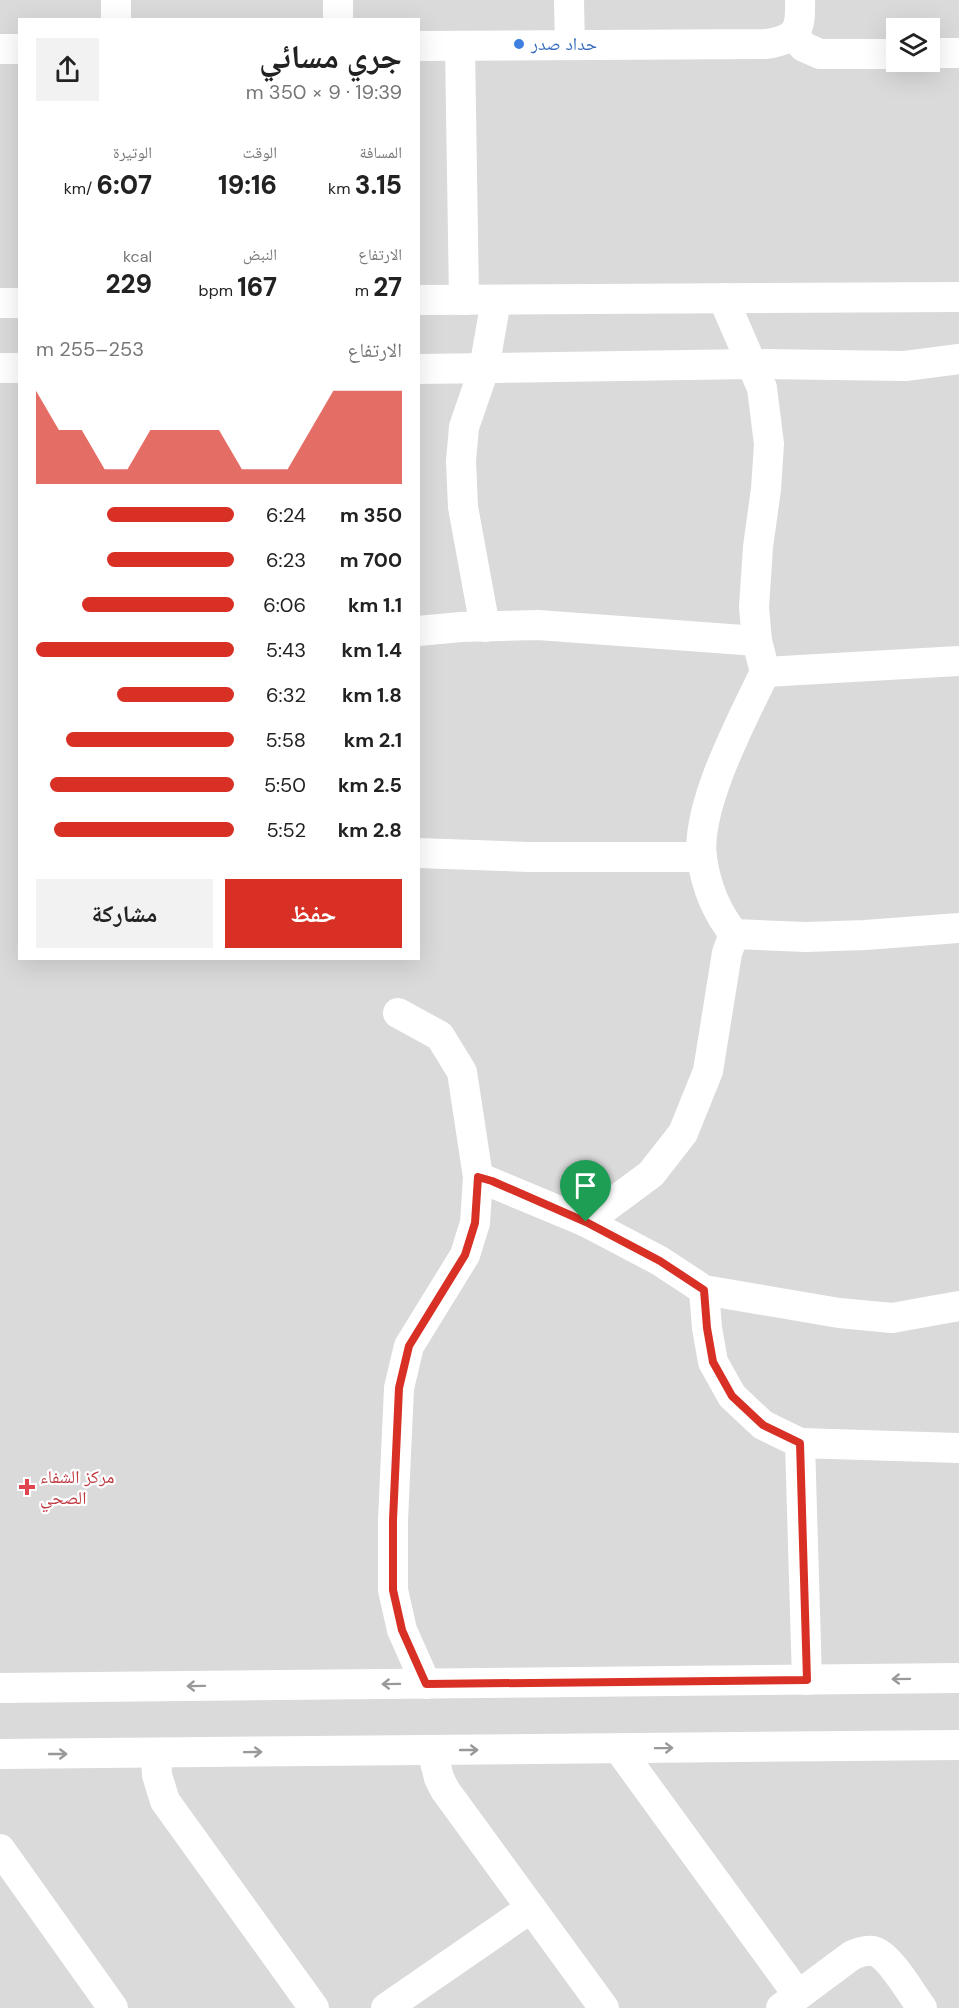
<!DOCTYPE html>
<html lang="ar">
<meta charset="utf-8">
<style>
:root{--surface:#fff;--page:#f2f2f2;--text:#222;--muted:#767676;--accent:#d93025}
body{margin:0;font-family:"DM Sans","Noto Naskh Arabic",sans-serif;background:var(--page);color:var(--text);direction:rtl;height:100vh;display:flex;flex-direction:column;font-size:22px;white-space:nowrap}
*{box-sizing:border-box;margin:0}
p{font-size:20px;color:var(--muted)}
.icon{flex:none;width:33px;height:33px;fill:none;stroke:currentColor;stroke-width:2;stroke-linecap:round;stroke-linejoin:round}
.map{position:relative;flex:1;overflow:hidden;direction:ltr}
.sheet{position:absolute;left:18px;top:18px;width:402px;height:942px;display:flex;flex-direction:column;background:var(--surface);border-radius:0px;box-shadow:0 6px 24px #0002;direction:rtl}
.sheet>*{flex:none}
.fabs{position:absolute;left:886px;top:18px;display:grid;gap:12px}
.fabs a{display:grid;place-items:center;width:54px;height:54px;border-radius:0px;background:var(--surface);box-shadow:0 6px 24px #0002;font-size:30px}
.pin{position:absolute;display:grid;place-items:center;width:51px;height:51px;color:#fff;margin:-62px -26px;border-radius:50% 50% 50% 0;rotate:-45deg;box-shadow:0 0 6px #0007}
.pin .icon{rotate:45deg}
.round{display:grid;place-items:center;flex:none;width:63px;height:63px;border-radius:0px;background:var(--page)}
.headline{display:flex;align-items:center;justify-content:space-between;height:102px;padding:0 18px}
h1{font-size:33px;font-weight:800;line-height:45px}
.stats{display:grid;grid-template-columns:repeat(3,1fr);gap:9px;height:102px;padding:6px 18px}
.stats div{display:grid;align-content:center}
.stats b{font-size:26px;font-weight:800}
.stats small{font-size:16px;font-weight:400}
.stats p{font-size:16px}
.chart{height:168px;padding:12px 18px}
.chart p{display:flex;justify-content:space-between}
.chart svg{width:100%;height:108px;margin-top:6px;fill:var(--accent);opacity:.7}
.button{display:flex;gap:12px;margin-top:auto;padding:12px 18px}
.button a{flex:1;height:69px;border-radius:0px;background:var(--accent);color:#fff;font-size:24px;font-weight:800;line-height:69px;text-align:center}
.button a+a{background:var(--page);color:var(--text)}
ul{padding:0 18px;list-style:none;font-size:20px}
li{display:grid;grid-template-columns:96px 72px 1fr;align-items:center;height:45px}
li i{height:15px;border-radius:8px;background:var(--accent)}
.map>svg:first-child{display:block}
</style>
<div class="map">
<svg width="959" height="2008" viewBox="0 0 959 2008">
<rect width="100%" height="100%" fill="#efe2e2"/>
<path fill="#dbdadb" fill-rule="evenodd" d="M 0,0 L 959,0 L 959,2008 L 0,2008 ZM 20,20 L 418,20 L 418,958 L 20,958 ZM 897,28 L 930,28 L 930,62 L 897,62 Z"/>
<g fill="none" stroke-linecap="round" stroke-linejoin="round">
<g stroke="#fff" stroke-width="30">
<polyline points="116,0 116,20"/>
<polyline points="338,0 338,20"/>
<polyline points="569,0 570,45"/>
<polyline points="793,35 804,47 820,54 897,54"/>
<path d="M 418,46 L 766,44 C 797,39 801,31 800,0"/>
<polyline points="460,46 464,300"/>
<polyline points="0,49 20,49"/>
<polyline points="930,53 959,53"/>
<path d="M 723,298 L 762,388 L 769,444 L 766,489 L 758,547 L 754,607 L 757,641 L 765,672 C 743,718 695,807 702,858 C 706,886 717,913 734,934 L 806,937 L 865,935 L 959,928"/>
<polyline points="418,300 959,297"/>
<polyline points="0,303 20,303"/>
<polyline points="0,368 20,368"/>
<polyline points="418,369 753,364 905,366 959,359"/>
<polyline points="485,627 463,507 461,461 464,427 484,369 496,300"/>
<polyline points="418,631 461,627 538,625 757,641"/>
<polyline points="765,672 959,661"/>
<polyline points="418,853 528,857 702,857"/>
<polyline points="398,1013 440,1036 462,1072 478,1177 475,1223 465,1255 409,1346 399,1388 393,1520 393,1590 402,1630 426,1684"/>
<polyline points="478,1177 586,1222 660,1261 704,1290 839,1313 892,1318 959,1306"/>
<polyline points="586,1222 651,1174 683,1133 708,1071 727,953 734,934"/>
<polyline points="704,1290 707,1328 713,1362 732,1396 763,1425 800,1443"/>
<polyline points="807,1680 800,1443 959,1448"/>
<polyline points="0,1688 959,1678"/>
<polyline points="619,1749 798,1995"/>
<polyline points="432,1750 439,1778 445,1790 604,2008"/>
<polyline points="156,1753 157,1775 165,1801 314,2008"/>
<polyline points="0,1754 959,1745"/>
<polyline points="0,1849 113,2008"/>
<polyline points="386,2008 531,1908"/>
<path d="M 781,2008 L 851,1956 C 857,1953 865,1950 873,1951 C 889,1954 912,1995 922,2008"/>
</g>
</g>
<defs><path id="oneway-shaft" d="M-6 0H5M1.5-3L5.5 0L1.5 3" fill="none" stroke-width="1.6" stroke-linecap="round" stroke-linejoin="round" transform="scale(1.5)"/></defs>
<g stroke="#999">
<use href="#oneway-shaft" transform="translate(901 1679) rotate(179)"/>
<use href="#oneway-shaft" transform="translate(391 1684) rotate(179)"/>
<use href="#oneway-shaft" transform="translate(196 1686) rotate(179)"/>
<use href="#oneway-shaft" transform="translate(664 1748) rotate(-1)"/>
<use href="#oneway-shaft" transform="translate(469 1750)"/>
<use href="#oneway-shaft" transform="translate(253 1752) rotate(-1)"/>
<use href="#oneway-shaft" transform="translate(58 1754)"/>
</g>
<g fill="none" stroke-linecap="round" stroke-linejoin="round">
<g stroke="#fff" stroke-width="12">
<polygon id="route" points="478,1177 492,1181 586,1222 660,1261 704,1290 707,1328 713,1362 732,1396 763,1425 800,1443 807,1680 426,1684 402,1630 393,1590 393,1520 399,1388 409,1346 465,1255 475,1223"/>
</g>
<use href="#route" stroke="#d93025" stroke-width="8"/>
</g>
<circle fill="#3f7fe0" stroke="#fff" stroke-width="2" cx="519" cy="44" r="6"/>
<path fill="#e0444e" stroke="#fff" stroke-width="2" d="M24 1478h6v6h6v6h-6v6h-6v-6h-6v-6h6z"/>
<g text-anchor="middle" dominant-baseline="central" stroke-width="4.5" stroke-linejoin="round" paint-order="stroke">
<g font-size="18" fill="#366cbe" stroke="#fff" text-anchor="start">
<text x="531" y="44">حداد صدر</text>
</g>
<g font-size="18" fill="#be3a42" stroke="#fff" text-anchor="start">
<text x="40" y="1477">مركز الشفاء<tspan x="40" dy="21">الصحي</tspan></text>
</g>
</g>
</svg>
<div class="fabs">
<a><svg class="icon" aria-label="layers" viewBox="0 0 24 24"><path d="M12 4l9 5-9 5-9-5zM3 14l9 5 9-5"/></svg></a>
</div>
<div class="pin" style="left:586px;top:1222px;background:#1e9e55"><svg class="icon" aria-label="arrive" viewBox="0 0 24 24"><path d="M6 21V4h12l-3 4 3 4H6"/></svg></div>
<section class="sheet">
<div class="headline"><div><h1>جري مسائي</h1><p>19:39 · 9 × 350 m</p></div><a class="round"><svg class="icon" aria-label="share" viewBox="0 0 24 24"><path d="M12 15V3M7 8l5-5 5 5M5 13v7h14v-7"/></svg></a></div>
<div class="stats">
<div><p>المسافة</p><b>3.15<small> km</small></b></div>
<div><p>الوقت</p><b>19:16</b></div>
<div><p>الوتيرة</p><b>6:07<small> /km</small></b></div>
</div>
<div class="stats">
<div><p>الارتفاع</p><b>27<small> m</small></b></div>
<div><p>النبض</p><b>167<small> bpm</small></b></div>
<div><p>kcal</p><b>229</b></div>
</div>
<div class="chart"><p><span>الارتفاع</span>253–255 m</p>
<svg viewBox="0 0 160 44" preserveAspectRatio="none"><path d="M0 44V6L10 22L20 22L30 38L40 38L50 22L60 22L70 22L80 22L90 38L100 38L110 38L120 22L130 6L140 6L150 6L160 6V44z"/></svg>
</div>
<ul>
<li><b>350 m</b>6:24<i style="width:64%"></i></li>
<li><b>700 m</b>6:23<i style="width:64%"></i></li>
<li><b>1.1 km</b>6:06<i style="width:77%"></i></li>
<li><b>1.4 km</b>5:43<i style="width:100%"></i></li>
<li><b>1.8 km</b>6:32<i style="width:59%"></i></li>
<li><b>2.1 km</b>5:58<i style="width:85%"></i></li>
<li><b>2.5 km</b>5:50<i style="width:93%"></i></li>
<li><b>2.8 km</b>5:52<i style="width:91%"></i></li>
</ul>
<div class="button"><a>حفظ</a><a>مشاركة</a></div>
</section>
</div>
